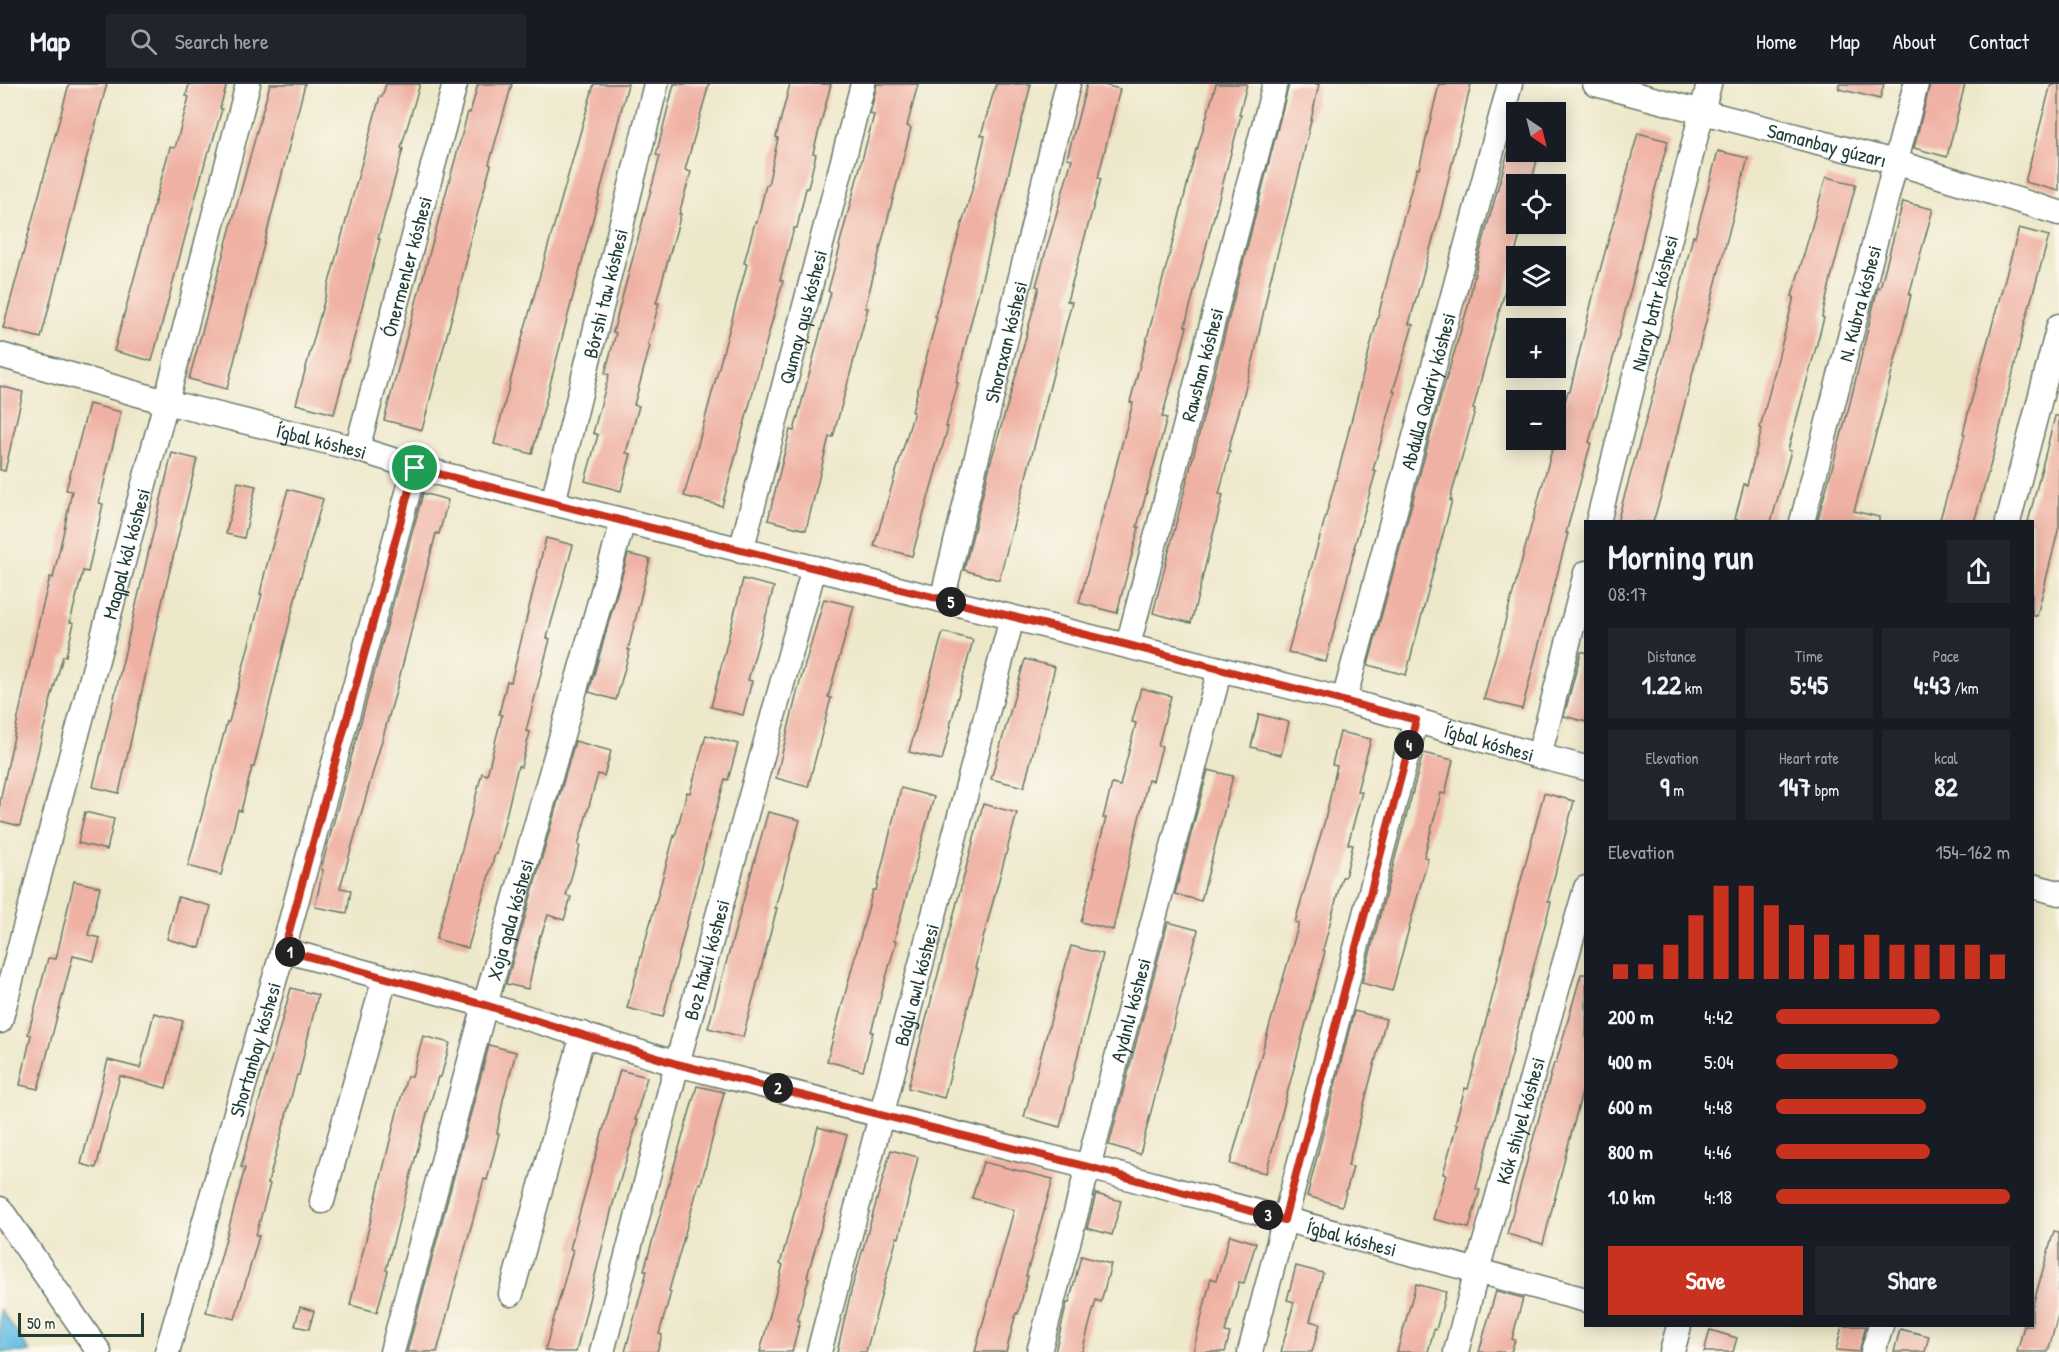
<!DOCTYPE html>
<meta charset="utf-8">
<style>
:root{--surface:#171b24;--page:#20242c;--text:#f1f3f6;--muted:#9ea1a6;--line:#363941;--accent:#c8321e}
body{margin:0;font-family:"Patrick Hand",sans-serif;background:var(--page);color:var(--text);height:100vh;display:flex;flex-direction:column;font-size:22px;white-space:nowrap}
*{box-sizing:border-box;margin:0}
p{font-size:20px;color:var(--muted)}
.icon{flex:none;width:33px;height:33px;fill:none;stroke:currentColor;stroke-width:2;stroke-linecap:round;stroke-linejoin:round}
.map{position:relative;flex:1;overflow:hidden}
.panel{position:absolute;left:1584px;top:436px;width:450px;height:807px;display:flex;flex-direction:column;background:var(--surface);border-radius:0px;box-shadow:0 3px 15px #0003}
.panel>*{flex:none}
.needle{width:39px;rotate:145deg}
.tools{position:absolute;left:1506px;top:18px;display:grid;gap:12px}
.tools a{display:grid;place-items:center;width:60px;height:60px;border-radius:0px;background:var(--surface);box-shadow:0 3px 15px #0003;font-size:30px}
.scale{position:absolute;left:18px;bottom:15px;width:126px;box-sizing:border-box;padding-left:6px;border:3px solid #1f3d34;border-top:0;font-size:16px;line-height:21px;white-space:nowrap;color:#1f3d34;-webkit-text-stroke:4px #fbf7ec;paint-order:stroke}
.pin{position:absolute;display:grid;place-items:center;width:51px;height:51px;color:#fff;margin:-26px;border:3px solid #fff;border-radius:50%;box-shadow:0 2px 6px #0007}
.km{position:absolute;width:30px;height:30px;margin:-15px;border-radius:50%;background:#222;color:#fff;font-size:16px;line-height:30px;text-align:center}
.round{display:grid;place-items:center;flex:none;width:63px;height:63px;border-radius:0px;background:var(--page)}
.headline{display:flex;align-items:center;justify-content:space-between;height:102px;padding:0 24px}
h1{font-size:33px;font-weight:700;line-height:45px}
.figures{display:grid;grid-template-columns:repeat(3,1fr);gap:9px;height:102px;padding:6px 24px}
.figures div{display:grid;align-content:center;border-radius:0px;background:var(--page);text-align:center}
.figures b{font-size:26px;font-weight:700}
.figures small{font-size:16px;font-weight:400}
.figures p{font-size:16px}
.chart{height:168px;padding:12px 24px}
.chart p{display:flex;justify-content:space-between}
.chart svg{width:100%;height:108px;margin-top:6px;stroke:var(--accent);stroke-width:6}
.primary-button{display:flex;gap:12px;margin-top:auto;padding:12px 24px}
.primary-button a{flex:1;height:69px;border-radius:0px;background:var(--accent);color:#fff;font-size:24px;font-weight:700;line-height:69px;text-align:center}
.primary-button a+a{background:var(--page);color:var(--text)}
ul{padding:0 24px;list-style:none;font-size:20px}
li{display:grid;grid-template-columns:96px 72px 1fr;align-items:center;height:45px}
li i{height:15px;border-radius:8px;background:var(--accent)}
header{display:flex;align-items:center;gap:36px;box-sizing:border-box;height:84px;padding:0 30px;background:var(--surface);border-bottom:2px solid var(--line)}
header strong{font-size:28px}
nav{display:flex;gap:33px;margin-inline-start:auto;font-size:21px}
.search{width:420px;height:54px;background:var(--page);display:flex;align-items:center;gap:15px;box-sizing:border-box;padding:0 21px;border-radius:0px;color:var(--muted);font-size:22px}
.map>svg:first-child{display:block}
</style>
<header>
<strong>Map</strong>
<div class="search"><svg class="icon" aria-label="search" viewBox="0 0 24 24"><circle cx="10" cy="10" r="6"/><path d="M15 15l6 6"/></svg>Search here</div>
<nav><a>Home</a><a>Map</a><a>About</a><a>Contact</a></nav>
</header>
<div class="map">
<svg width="2059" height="1268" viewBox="0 0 2059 1268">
<rect width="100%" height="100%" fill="#fbf7ec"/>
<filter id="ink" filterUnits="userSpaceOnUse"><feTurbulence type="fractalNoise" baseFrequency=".0167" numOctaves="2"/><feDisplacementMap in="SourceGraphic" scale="12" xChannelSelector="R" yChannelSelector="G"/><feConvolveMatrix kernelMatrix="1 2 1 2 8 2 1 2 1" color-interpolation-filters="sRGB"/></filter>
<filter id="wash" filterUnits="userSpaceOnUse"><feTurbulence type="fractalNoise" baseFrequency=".008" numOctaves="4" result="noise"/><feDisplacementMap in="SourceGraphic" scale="24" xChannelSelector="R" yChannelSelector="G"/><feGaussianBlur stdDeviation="1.35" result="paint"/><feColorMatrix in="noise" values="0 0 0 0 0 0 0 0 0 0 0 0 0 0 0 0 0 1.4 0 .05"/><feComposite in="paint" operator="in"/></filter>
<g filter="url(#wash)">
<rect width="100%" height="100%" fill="#eee8cb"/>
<polygon fill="#68c0e5" stroke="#447e8c" stroke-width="1.5" points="0,1225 30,1268 0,1268"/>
<g id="blocks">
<g fill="#efb1a3">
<polygon points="69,0 107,0 85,79 86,79 41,254 3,244"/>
<polygon points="189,0 227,0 220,24 222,25 210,67 208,67 152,277 114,267 170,63 175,64 189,13 186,12"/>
<polygon points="270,0 305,0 227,305 189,295"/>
<polygon points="386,0 420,0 401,64 403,65 378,155 380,155 334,330 296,320 380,12 382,13"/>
<polygon points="478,0 512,0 489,80 491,81 466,171 468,171 422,346 384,336 468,28 470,29"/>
<polygon points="594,0 628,0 532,370 494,360 517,272"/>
<polygon points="674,0 709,0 685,86 691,88 679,130 681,130 656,219 659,219 648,261 650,262 634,321 639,322 626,369 631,370 621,407 585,397 598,351 593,349 609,291 605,289 616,249 613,248 660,72 656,71"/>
<polygon points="790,0 831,0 813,69 816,70 808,104 806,104 797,144 794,144 780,196 783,197 722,422 684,412 747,180 744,179 755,138 757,138 766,101 768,101 778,54 776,53"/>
<polygon points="877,0 918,0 907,42 911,44 865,224 868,224 833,353 829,353 806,446 768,436 790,346 794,347 831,208 828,207 840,163 839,162 874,31 870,30"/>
<polygon points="996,0 1031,0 956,298 958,299 946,343 948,343 912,472 874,462 914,328 912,328 937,233 935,232 974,99 985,52 981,51"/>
<polygon points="1087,0 1100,0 1120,5 1098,94 1101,95 1067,217 1072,218 999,496 964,486 991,377 1016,291 1039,203 1036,202 1072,75 1067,74"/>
<polygon points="1216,0 1247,0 1239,31 1241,31 1185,242 1187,243 1162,333 1167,334 1137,443 1139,443 1117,529 1079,519 1133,319 1130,318 1177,142 1196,65 1197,66"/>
<polygon points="1289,0 1319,0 1300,86 1270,197 1254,273 1228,367 1230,367 1219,410 1223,411 1191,539 1153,529"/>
<polygon points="1439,0 1471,0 1440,130 1409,240 1413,241 1393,307 1395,308 1373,386 1376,387 1354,464 1355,464 1326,578 1288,568 1341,377 1398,154 1417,84 1419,85"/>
<polygon points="1839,0 1884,0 1880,15 1839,5"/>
<polygon points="1930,0 1965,0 1947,73 1914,64"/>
<polygon points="2051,0 2059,0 2059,107 2025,98"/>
<polygon points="1638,49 1668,57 1645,143 1636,185 1614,271 1589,358 1591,359 1566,449 1568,449 1522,625 1484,615 1568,307 1570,307 1594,208"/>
<polygon points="1718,67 1748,74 1661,412 1653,438 1617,438 1664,272 1693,152 1695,153"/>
<polygon points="1508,68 1539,68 1531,100 1516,100 1516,140 1522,140 1520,151 1473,325 1475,326 1450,416 1452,416 1406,591 1368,581 1440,316 1468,222 1478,175"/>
<polygon points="1826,93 1856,100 1833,186 1822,233 1824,234 1788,366 1791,367 1771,438 1744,438 1735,435 1744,400 1747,401 1762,345 1760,344 1794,213 1792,212"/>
<polygon points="1903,118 1933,125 1909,211 1911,211 1901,253 1879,339 1854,427 1879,433 1879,438 1817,438 1849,323 1878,203 1880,204"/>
<polygon points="2019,144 2049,152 2025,238 1995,365 1974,438 1950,438 1940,435 1965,350 1963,349 1975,303"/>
<polygon points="0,302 23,308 5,387 0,386"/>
<polygon points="89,320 121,328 99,419 103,420 88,488 83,487 70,538 74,539 66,572 63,572 51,615 20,742 0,737 0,717 41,528 50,493 53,494 64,446 72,407 66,406"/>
<polygon points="2055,332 2059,332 2059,443 2037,532 2032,532 2032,438 2028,438"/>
<polygon points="172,369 197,375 159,531 119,709 93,703"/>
<polygon points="238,398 256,402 244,454 226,450"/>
<polygon points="288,405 323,415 299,499 254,683 252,683 241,727 238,726 221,791 188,782 227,638 229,638 262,510 260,510 265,488"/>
<polygon points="423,409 448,416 439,450 436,449 396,607 340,804 351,806 347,829 315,823 323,786 321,785"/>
<polygon points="546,454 573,461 547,554 550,555 526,647 530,648 521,683 518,682 497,770 495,770 468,864 436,855 460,773 482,689 487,691 502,631 499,630 507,597 511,598"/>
<polygon points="628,470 650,475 628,566 630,566 616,616 589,608"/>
<polygon points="743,495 774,503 748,596 752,597 743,631 711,623"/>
<polygon points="824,515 854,522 828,613 831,614 808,703 776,694 798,605"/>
<polygon points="943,548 973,556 950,642 951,642 942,676 909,668"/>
<polygon points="1581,568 1586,568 1586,638 1564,632"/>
<polygon points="1025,575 1055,583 1024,703 991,695"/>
<polygon points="1141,604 1171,612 1158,662 1162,662 1153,697 1148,696 1113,846 1081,838 1095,784 1093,784 1106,734 1103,734 1112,700 1120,702 1136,639 1132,638"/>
<polygon points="1259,630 1289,638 1281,671 1251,663"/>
<polygon points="1340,648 1371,655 1357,707 1362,708 1348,760 1353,761 1345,793 1342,793 1323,866 1325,867 1266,1089 1230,1080 1299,839 1295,838 1325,736 1337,682 1332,681"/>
<polygon points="706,651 738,660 728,696 725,695 708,755 663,933 627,924 674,752 675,753 687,708 690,709"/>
<polygon points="575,657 611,667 604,692 598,690 578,761 580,762 566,812 571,813 564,836 548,831 541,852 540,851 528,905 506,900"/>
<polygon points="1423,669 1453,676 1445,710 1441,709 1424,773 1428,774 1392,907 1362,899"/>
<polygon points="1208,686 1233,692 1201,817 1175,810"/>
<polygon points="901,704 934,713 894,857 896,858 871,948 873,948 863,987 827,977 873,806 876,806"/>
<polygon points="1544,709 1574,717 1548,817 1551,818 1525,915 1512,967 1513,967 1476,1105 1480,1106 1469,1144 1433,1135 1446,1091 1443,1090 1457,1040 1455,1040 1465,1004 1468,1005 1497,895 1496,895 1509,841"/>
<polygon points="983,720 1017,729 975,884 978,885 944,1014 908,1004"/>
<polygon points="85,728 114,735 107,766 78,759"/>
<polygon points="768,728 800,736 775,824 777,824 743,953 708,944"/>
<polygon points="74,797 100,803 88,851 100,854 94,877 73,872 38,1005 20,1001 31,951 28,950 48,874 56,875"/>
<polygon points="178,813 211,822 200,864 167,855"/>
<polygon points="1168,838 1198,846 1140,1070 1109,1061"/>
<polygon points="1071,862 1103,870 1060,1043 1024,1033"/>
<polygon points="1581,890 1586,890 1586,992 1543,1160 1507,1150 1554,979 1556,979"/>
<polygon points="291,904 318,911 299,991 297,991 268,1099 270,1100 256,1151 259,1152 235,1235 206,1228 245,1084 241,1083"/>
<polygon points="1354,927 1386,935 1348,1082 1353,1083 1342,1122 1307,1112"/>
<polygon points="154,929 183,937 166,1004 120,992 96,1084 81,1080 108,976 140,984"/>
<polygon points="423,952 450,959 441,993 438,993 425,1037 386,1186 388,1187 377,1228 350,1221 396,1032 407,992 412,993"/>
<polygon points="489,961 516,968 503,1016 497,1049 499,1050 487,1096 484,1095 437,1268 407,1268"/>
<polygon points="620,986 647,993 635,1036 638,1036 613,1120 576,1268 554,1268 545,1266 573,1166 570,1165 580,1127"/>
<polygon points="697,1002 724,1008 701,1100 699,1099 669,1207 671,1208 659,1250 662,1251 657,1268 625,1268 647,1187 644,1186"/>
<polygon points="818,1043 847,1051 807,1193 809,1194 797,1236 800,1237 792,1268 760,1268 783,1181 780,1180"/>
<polygon points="891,1066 918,1073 899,1154 897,1153 866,1268 837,1268 851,1207"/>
<polygon points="983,1078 1053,1095 1026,1192 1028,1192 1018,1230 1016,1229 1006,1268 975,1268 1014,1126 972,1114"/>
<polygon points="1096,1110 1121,1117 1112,1151 1087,1144"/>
<polygon points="2054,1147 2059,1148 2059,1228 2048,1268 2017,1268 2024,1242 2032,1242 2032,1224"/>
<polygon points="1230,1151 1256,1159 1244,1199 1239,1198 1225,1248 1230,1249 1225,1268 1193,1268 1211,1194 1216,1196"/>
<polygon points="1081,1172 1111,1180 1101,1218 1096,1216 1082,1268 1055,1268 1067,1219 1069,1219"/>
<polygon points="1296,1182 1323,1189 1310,1237 1320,1240 1312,1268 1281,1268 1294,1218 1287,1216"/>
<polygon points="1416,1200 1446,1208 1436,1246 1434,1245 1428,1268 1397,1268"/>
<polygon points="1496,1207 1523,1214 1512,1255 1515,1256 1511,1268 1479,1268"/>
<polygon points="300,1223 314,1227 309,1245 295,1242"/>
<polygon points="1842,1242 1866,1242 1859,1268 1836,1266"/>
<polygon points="1900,1245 1929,1252 1925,1268 1894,1268"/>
<polygon points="1710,1246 1737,1254 1733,1268 1704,1268"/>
</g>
</g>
</g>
<g filter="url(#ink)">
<use href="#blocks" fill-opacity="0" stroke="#677969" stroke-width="1.5"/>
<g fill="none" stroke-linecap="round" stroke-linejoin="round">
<g stroke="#677969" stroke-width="27">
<g id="minor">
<path id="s1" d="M 1595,0 L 1895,78 L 2059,129"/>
<path id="s2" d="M 0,271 L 166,318 L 357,365 L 415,383 L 553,419 L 1344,616 L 1539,672 L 1586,684"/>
<path id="s3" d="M 357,365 L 455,0"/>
<path id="s4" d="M 553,419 L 656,0"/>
<path id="s5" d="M 1598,438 L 1709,0"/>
<path id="s6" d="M 1802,438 L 1916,0"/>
<polyline points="2008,438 2059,242"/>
<path id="s7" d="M 741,467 L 863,0"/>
<path id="s8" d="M 942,516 L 1068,0"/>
<path id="s9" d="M 1128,561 L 1275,0"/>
<path id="s10" d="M 1344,616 L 1510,0"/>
<polyline points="1539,672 1586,489"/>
<polyline points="2032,802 2059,809"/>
<path id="s11" d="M 283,866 L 485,921 L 677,980 L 1089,1083 L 1586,1216"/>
<path id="s12" d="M 0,937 L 166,318 L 248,0"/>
<polyline points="322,1117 385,894"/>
<polyline points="0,1125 99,1268"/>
<polyline points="511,1210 583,950"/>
<path id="s13" d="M 167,1268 L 283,866 L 415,383"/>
<path id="s14" d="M 392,1268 L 485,921 L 623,437"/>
<path id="s15" d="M 602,1268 L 677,980 L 814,484"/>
<path id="s16" d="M 819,1268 L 1012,534"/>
<path id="s17" d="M 1039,1268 L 1220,585"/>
<polyline points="1250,1268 1416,636"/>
<path id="s18" d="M 1456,1268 L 1477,1186 L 1586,804"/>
<polyline points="1672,1268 1679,1242"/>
<polyline points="1873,1268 1881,1242"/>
</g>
</g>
<use href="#minor" stroke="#fff" stroke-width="24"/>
</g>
</g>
<g fill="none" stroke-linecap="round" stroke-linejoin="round" filter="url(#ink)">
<g stroke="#fff" stroke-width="12">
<polygon id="route" points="415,384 623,437 1128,561 1416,636 1284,1136 1089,1083 677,980 485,921 284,866"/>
</g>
<use href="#route" stroke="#c8321e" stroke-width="8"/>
</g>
<g text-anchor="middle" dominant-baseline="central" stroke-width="4.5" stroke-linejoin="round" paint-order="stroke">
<g font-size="20" fill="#1f3d34" stroke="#fbf7ec">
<text stroke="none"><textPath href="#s1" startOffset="240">Samanbay gúzarı</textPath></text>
<text stroke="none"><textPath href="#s3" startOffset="189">Ónermenler kóshesi</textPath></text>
<text stroke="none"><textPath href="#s4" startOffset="216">Bórshi taw kóshesi</textPath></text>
<text stroke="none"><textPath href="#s5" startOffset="226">Nuray batır kóshesi</textPath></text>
<text stroke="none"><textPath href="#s6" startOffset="226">N. Kubra kóshesi</textPath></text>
<text stroke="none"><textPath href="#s7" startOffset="242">Qumay qus kóshesi</textPath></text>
<text stroke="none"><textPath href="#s8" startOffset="266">Shoraxan kóshesi</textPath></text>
<text stroke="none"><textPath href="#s9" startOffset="290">Rawshan kóshesi</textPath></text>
<text stroke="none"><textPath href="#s10" startOffset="320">Abdulla Qadriy kóshesi</textPath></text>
<text stroke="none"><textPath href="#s2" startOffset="333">Íǵbal kóshesi</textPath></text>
<text stroke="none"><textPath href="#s12" startOffset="484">Maqpal kól kóshesi</textPath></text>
<text stroke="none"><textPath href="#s2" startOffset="1539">Íǵbal kóshesi</textPath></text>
<text stroke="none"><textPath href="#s14" startOffset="448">Xoja qala kóshesi</textPath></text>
<text stroke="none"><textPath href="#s15" startOffset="406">Boz háwli kóshesi</textPath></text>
<text stroke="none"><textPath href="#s16" startOffset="380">Baǵlı awıl kóshesi</textPath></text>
<text stroke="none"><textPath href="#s17" startOffset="354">Aydınlı kóshesi</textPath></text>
<text stroke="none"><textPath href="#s13" startOffset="315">Shortanbay kóshesi</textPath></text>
<text stroke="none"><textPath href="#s18" startOffset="240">Kók shiyel kóshesi</textPath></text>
<text stroke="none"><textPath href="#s11" startOffset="1107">Íǵbal kóshesi</textPath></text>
</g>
</g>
</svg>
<div class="tools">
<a><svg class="needle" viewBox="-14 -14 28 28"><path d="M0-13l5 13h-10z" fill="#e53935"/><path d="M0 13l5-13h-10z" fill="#9ea1a6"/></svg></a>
<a><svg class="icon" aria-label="locate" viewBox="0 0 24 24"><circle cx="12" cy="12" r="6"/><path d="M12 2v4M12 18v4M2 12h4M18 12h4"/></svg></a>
<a><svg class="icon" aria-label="layers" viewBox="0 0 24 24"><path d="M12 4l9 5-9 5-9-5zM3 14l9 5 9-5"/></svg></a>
<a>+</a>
<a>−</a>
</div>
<div class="scale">50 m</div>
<div class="pin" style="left:415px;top:384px;background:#1e9e55"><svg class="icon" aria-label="arrive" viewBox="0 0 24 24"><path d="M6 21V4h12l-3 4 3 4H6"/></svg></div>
<b class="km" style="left:290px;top:868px">1</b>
<b class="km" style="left:778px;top:1004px">2</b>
<b class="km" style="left:1268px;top:1131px">3</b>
<b class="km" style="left:1409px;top:661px">4</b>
<b class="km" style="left:951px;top:518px">5</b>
<section class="panel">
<div class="headline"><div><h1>Morning run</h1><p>08:17</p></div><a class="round"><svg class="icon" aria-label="share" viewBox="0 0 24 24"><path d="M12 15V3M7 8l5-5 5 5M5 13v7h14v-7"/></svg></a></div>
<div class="figures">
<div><p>Distance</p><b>1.22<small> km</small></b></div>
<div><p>Time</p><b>5:45</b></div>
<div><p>Pace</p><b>4:43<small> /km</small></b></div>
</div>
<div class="figures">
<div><p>Elevation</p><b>9<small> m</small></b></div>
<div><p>Heart rate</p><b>147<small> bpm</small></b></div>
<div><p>kcal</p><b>82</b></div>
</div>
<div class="chart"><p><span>Elevation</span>154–162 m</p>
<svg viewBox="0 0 160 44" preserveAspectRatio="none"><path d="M5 44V38M15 44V38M25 44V30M35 44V18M45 44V6M55 44V6M65 44V14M75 44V22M85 44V26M95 44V30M105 44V26M115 44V30M125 44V30M135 44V30M145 44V30M155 44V34"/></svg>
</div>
<ul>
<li><b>200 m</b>4:42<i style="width:70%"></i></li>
<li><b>400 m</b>5:04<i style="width:52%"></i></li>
<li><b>600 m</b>4:48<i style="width:64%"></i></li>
<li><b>800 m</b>4:46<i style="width:66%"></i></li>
<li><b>1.0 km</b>4:18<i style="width:100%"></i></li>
</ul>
<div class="primary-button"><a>Save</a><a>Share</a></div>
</section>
</div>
